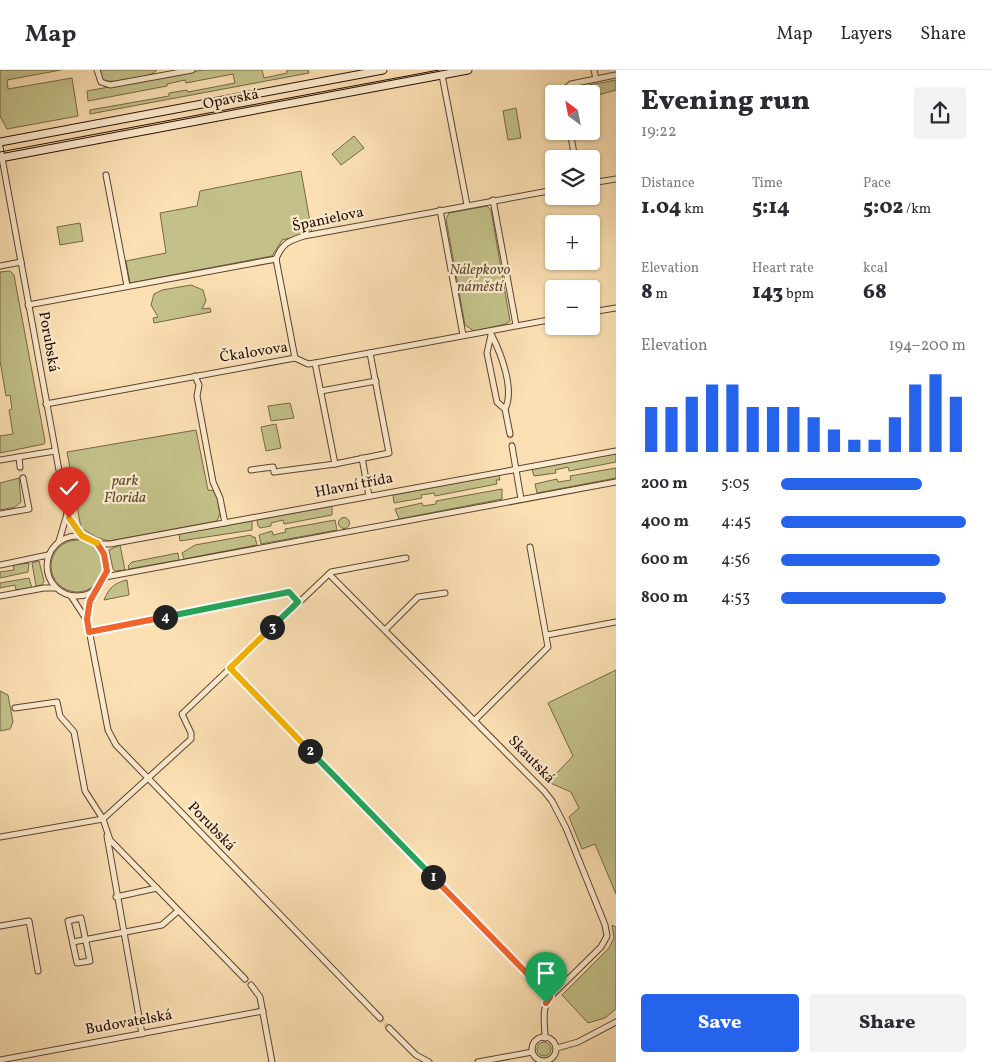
<!DOCTYPE html>
<meta charset="utf-8">
<style>
:root{--surface:#fff;--page:#f2f2f3;--text:#2b2b33;--muted:#7c7c81;--line:#e1e1e2;--accent:#2563eb}
body{margin:0;font-family:Vollkorn,serif;background:var(--page);color:var(--text);height:100vh;display:flex;flex-direction:column;font-size:19px;white-space:nowrap}
*{box-sizing:border-box;margin:0}
p{font-size:16px;color:var(--muted)}
.icon{flex:none;width:28px;height:28px;fill:none;stroke:currentColor;stroke-width:2;stroke-linecap:round;stroke-linejoin:round}
.map{position:relative;flex:1;overflow:hidden}
.sheet{display:flex;flex-direction:column;background:var(--surface);width:375px}
.sheet>*{flex:none}
.needle{width:32px;rotate:328deg}
.tools{position:absolute;left:545px;top:15px;display:grid;gap:10px}
.tools a{display:grid;place-items:center;width:55px;height:55px;border-radius:5px;background:var(--surface);box-shadow:0 1px 4px #0004;font-size:25px}
.pin{position:absolute;display:grid;place-items:center;width:42px;height:42px;color:#fff;margin:-51px -21px;border-radius:50% 50% 50% 0;rotate:-45deg;box-shadow:0 0 5px #0007}
.pin .icon{rotate:45deg}
.km{position:absolute;width:25px;height:25px;margin:-12px;border-radius:50%;background:#222;color:#fff;font-size:14px;line-height:25px;text-align:center}
.round{display:grid;place-items:center;flex:none;width:52px;height:52px;border-radius:5px;background:var(--page)}
.overview{display:flex;align-items:center;justify-content:space-between;height:85px;padding:0 25px}
h1{font-size:28px;font-weight:800;line-height:38px}
.stats{display:grid;grid-template-columns:repeat(3,1fr);gap:8px;height:85px;padding:5px 25px}
.stats div{display:grid;align-content:center}
.stats b{font-size:21px;font-weight:800}
.stats small{font-size:14px;font-weight:400}
.stats p{font-size:14px}
.chart{height:140px;padding:10px 25px}
.chart p{display:flex;justify-content:space-between}
.chart svg{width:100%;height:90px;margin-top:5px;stroke:var(--accent);stroke-width:6}
.action{display:flex;gap:10px;margin-top:auto;padding:10px 25px}
.action a{flex:1;height:58px;border-radius:5px;background:var(--accent);color:#fff;font-size:20px;font-weight:800;line-height:58px;text-align:center}
.action a+a{background:var(--page);color:var(--text)}
ul{padding:0 25px;list-style:none;font-size:16px}
li{display:grid;grid-template-columns:80px 60px 1fr;align-items:center;height:38px}
li i{height:12px;border-radius:6px;background:var(--accent)}
header{display:flex;align-items:center;gap:30px;box-sizing:border-box;height:70px;padding:0 25px;background:var(--surface);border-bottom:1px solid var(--line)}
header strong{font-size:24px}
nav{display:flex;gap:28px;margin-inline-start:auto;font-size:18px}
main{display:flex;flex:1;min-height:0}
.map>svg:first-child{display:block}
</style>
<header>
<strong>Map</strong>
<nav><a>Map</a><a>Layers</a><a>Share</a></nav>
</header>
<main>
<div class="map">
<svg width="616" height="992" viewBox="0 0 616 992">
<rect width="100%" height="100%" fill="#fbe0b3"/>
<filter id="stains"><feTurbulence type="fractalNoise" baseFrequency=".004" numOctaves="4"/><feColorMatrix values="0 0 0 0 .2 0 0 0 0 .09 0 0 0 0 .02 0 0 0 .5 -.17"/></filter>
<radialGradient id="worn" r=".72"><stop offset=".6" stop-color="#630" stop-opacity="0"/><stop offset="1" stop-color="#630" stop-opacity=".3"/></radialGradient>
<g fill="#c3c189" stroke="#766846">
<polygon points="0,0 61,0 7,10 8,19 72,8 78,46 7,59 0,46"/>
<path d="M 99,0 L 157,0 C 151,8 110,15 102,9 Z"/>
<polygon points="203,0 262,0 264,8 287,3 287,0 308,0 309,3 90,44 90,40 169,26 169,23 187,20 188,22 235,13 233,4 186,13 185,10 167,14 167,16 88,31 87,21"/>
<polygon points="616,10 616,20 598,25 592,21 567,24 573,18"/>
<polygon points="516,38 521,68 508,70 503,41"/>
<polygon points="354,66 364,78 341,95 332,84"/>
<polygon points="301,101 312,163 282,170 272,186 130,213 126,191 166,183 160,143 197,136 200,121"/>
<polygon points="487,136 491,140 510,251 506,254 474,261 465,255 446,149 449,143"/>
<polygon points="80,153 83,171 60,175 57,157"/>
<polygon points="10,201 14,205 45,371 44,374 0,383 0,366 13,364 9,340 12,339 10,325 6,326 0,291 0,202"/>
<polygon points="191,215 203,220 206,231 202,239 210,238 211,242 154,253 153,248 158,247 151,235 154,224 162,220"/>
<polygon points="290,333 294,348 271,351 268,336"/>
<polygon points="276,354 281,378 266,381 261,357"/>
<polygon points="196,360 208,420 216,421 220,444 217,451 109,471 96,467 81,458 67,382"/>
<polygon points="616,383 616,392 569,401 568,397 555,400 556,403 534,406 532,399"/>
<polygon points="616,398 616,408 537,423 535,414 557,409 558,412 571,410 570,406"/>
<polygon points="499,405 500,410 496,410 497,414 435,426 434,423 421,425 422,428 394,433 393,425"/>
<polygon points="19,408 21,432 15,437 0,440 0,413"/>
<polygon points="502,419 502,429 399,449 395,439 422,433 423,436 436,434 436,431"/>
<polygon points="332,436 332,445 284,454 283,450 271,453 271,456 260,458 258,456 257,450"/>
<circle cx="344" cy="453" r="5.5"/>
<polygon points="335,450 337,460 261,474 259,465 272,461 273,465 286,462 285,459"/>
<polygon points="252,451 252,460 180,471 179,464"/>
<polygon points="251,465 252,467 255,467 257,475 184,489 182,483 195,475"/>
<circle cx="77" cy="496" r="26"/>
<polygon points="120,475 125,500 115,501 113,499 109,480"/>
<polygon points="178,483 179,490 129,499 128,496 132,492"/>
<polygon points="39,491 44,511 42,515 36,516 32,493"/>
<polygon points="29,493 28,502 0,508 0,502 14,500 13,495"/>
<polygon points="29,508 32,518 16,520 15,515 0,518 0,513"/>
<path d="M 127,510 L 129,525 L 104,530 C 109,518 114,513 127,510 Z"/>
<polygon points="616,600 616,824 595,774 582,779 569,747 579,738 571,722 548,712 573,686 548,633"/>
<polygon points="0,621 8,625 13,652 10,659 0,661"/>
<polygon points="612,855 616,857 616,939 605,948 588,953 562,925 609,878 614,868"/>
<circle cx="544" cy="979" r="7"/>
</g>
<g fill="none" stroke-linecap="round" stroke-linejoin="round">
<g stroke="#dbc099" stroke-width="5" stroke-dasharray="5 2.5" stroke-linecap="butt">
<polyline points="510,364 512,376"/>
<polyline points="20,397 23,408"/>
<polyline points="380,948 389,958"/>
</g>
<g stroke="#5d422f" stroke-width="7">
<g id="street">
<polyline points="97,0 101,12 110,15 192,0"/>
<polyline points="594,0 596,9"/>
<polyline points="442,5 467,135"/>
<polyline points="563,24 565,19 571,14 616,5"/>
<polyline points="570,61 575,89"/>
<polyline points="0,77 67,444 82,466"/>
<polyline points="106,105 127,216"/>
<polyline points="591,113 616,109"/>
<polyline points="493,130 516,255"/>
<polyline points="440,140 463,265"/>
<path d="M 276,189 C 282,174 288,171 304,166 L 554,120"/>
<polyline points="276,189 295,288"/>
<polyline points="0,196 21,192"/>
<polyline points="28,235 276,189"/>
<polyline points="591,242 616,238"/>
<path d="M 491,264 C 501,283 515,320 505,339"/>
<polyline points="491,265 487,283 497,332 505,339 510,364"/>
<polyline points="315,293 335,394 389,383 370,283"/>
<polyline points="195,306 199,315 197,326 213,412 220,428 225,453"/>
<polyline points="321,321 376,311"/>
<polyline points="46,334 295,288 308,294 315,293 554,249"/>
<polyline points="512,376 521,429"/>
<polyline points="19,387 20,397"/>
<polyline points="362,388 369,426"/>
<polyline points="0,390 55,381"/>
<polyline points="251,400 273,397 274,402 335,394"/>
<polyline points="0,444 29,439 23,408"/>
<circle cx="77" cy="496" r="30"/>
<polyline points="59,471 67,444"/>
<polyline points="98,474 110,474 616,381"/>
<polyline points="0,495 48,485"/>
<polyline points="329,504 544,721 552,731 566,758 605,855 607,866 601,877 550,927"/>
<polyline points="105,507 616,412"/>
<polyline points="94,521 87,549 108,660 116,675 380,948"/>
<polyline points="0,526 44,518 56,518"/>
<polyline points="71,526 86,549"/>
<polyline points="385,560 418,527 445,523"/>
<polyline points="89,562 289,523 298,532"/>
<polyline points="547,565 616,552"/>
<path d="M 229,598 L 550,927 C 541,939 545,954 545,968"/>
<polyline points="15,638 57,632 60,646 74,662 85,721 103,749 110,770 245,909"/>
<polyline points="475,650 548,577 530,477"/>
<polyline points="107,766 142,964"/>
<polyline points="0,767 103,749 191,669 191,663 182,644 331,502 406,488"/>
<polyline points="116,827 157,818"/>
<polygon points="81,848 90,891 77,893 68,851"/>
<polyline points="0,856 29,851 38,901"/>
<polyline points="73,872 162,855 178,841"/>
<polyline points="251,915 260,927 272,992"/>
<polyline points="389,958 416,985 429,992"/>
<circle cx="544" cy="979" r="12"/>
<polyline points="557,978 578,972 616,952"/>
<polyline points="0,990 263,941"/>
<polyline points="478,992 532,982"/>
</g>
</g>
<g stroke="#280e03" stroke-width="9">
<g id="secondary">
<polyline points="0,72 383,0"/>
<polyline points="0,88 468,0"/>
</g>
</g>
<use href="#street" stroke="#fcebce" stroke-width="5"/>
<use href="#secondary" stroke="#fcebce" stroke-width="7"/>
<polyline stroke="#280e03" stroke-width="1" points="0,82 439,0"/>
</g>
<g fill="none" stroke-linecap="round" stroke-linejoin="round">
<g stroke="#fff" stroke-width="10">
<polyline id="split-1" points="433,807 550,927 546,933"/>
</g>
<g stroke="#fff" stroke-width="10">
<polyline id="split-2" points="310,681 433,807"/>
</g>
<g stroke="#fff" stroke-width="10">
<polyline id="split-3" points="272,557 230,598 310,681"/>
</g>
<g stroke="#fff" stroke-width="10">
<polyline id="split-4" points="165,547 289,522 298,532 272,557"/>
</g>
<g stroke="#fff" stroke-width="10">
<polyline id="split-5" points="97,473 104,484 107,501 90,531 87,549 89,562 165,547"/>
</g>
<g stroke="#fff" stroke-width="10">
<polyline id="split-6" points="69,448 82,466 97,473"/>
</g>
<use href="#split-1" stroke="#f0652b" stroke-width="6"/>
<use href="#split-2" stroke="#22a559" stroke-width="6"/>
<use href="#split-3" stroke="#f5b400" stroke-width="6"/>
<use href="#split-4" stroke="#22a559" stroke-width="6"/>
<use href="#split-5" stroke="#f0652b" stroke-width="6"/>
<use href="#split-6" stroke="#f5b400" stroke-width="6"/>
</g>
<g text-anchor="middle" dominant-baseline="central" stroke-width="4.5" stroke-linejoin="round" paint-order="stroke">
<g font-size="15" fill="#280e03" stroke="#fcebce">
<text transform="translate(231 30) rotate(-11)">Opavská</text>
<text transform="translate(328 150) rotate(-12)">Španielova</text>
<text transform="translate(48 272) rotate(80)">Porubská</text>
<text transform="translate(254 283) rotate(-9)">Čkalovova</text>
<text transform="translate(354 416) rotate(-11)">Hlavní třída</text>
<text transform="translate(531 690) rotate(46)">Skautská</text>
<text transform="translate(211 757) rotate(46)">Porubská</text>
<text transform="translate(129 953) rotate(-10)">Budovatelská</text>
</g>
<g font-size="15" font-style="italic" fill="#5e4d32" stroke="#fcebce">
<text x="480" y="200">Nálepkovo<tspan x="480" dy="17">náměstí</tspan></text>
<text x="125" y="411">park<tspan x="125" dy="17">Florida</tspan></text>
</g>
</g>
<rect width="100%" height="100%" filter="url(#stains)"/>
<rect width="100%" height="100%" fill="url(#worn)"/>
</svg>
<div class="tools">
<a><svg class="needle" viewBox="-14 -14 28 28"><path d="M0-13l5 13h-10z" fill="#e53935"/><path d="M0 13l5-13h-10z" fill="#7c7c81"/></svg></a>
<a><svg class="icon" aria-label="layers" viewBox="0 0 24 24"><path d="M12 4l9 5-9 5-9-5zM3 14l9 5 9-5"/></svg></a>
<a>+</a>
<a>−</a>
</div>
<div class="pin" style="left:546px;top:933px;background:#1e9e55"><svg class="icon" aria-label="arrive" viewBox="0 0 24 24"><path d="M6 21V4h12l-3 4 3 4H6"/></svg></div>
<div class="pin" style="left:69px;top:448px;background:#d93025"><svg class="icon" aria-label="check" viewBox="0 0 24 24"><path d="M5 12l5 5 9-10"/></svg></div>
<b class="km" style="left:433px;top:807px">1</b>
<b class="km" style="left:310px;top:681px">2</b>
<b class="km" style="left:272px;top:557px">3</b>
<b class="km" style="left:165px;top:547px">4</b>
</div>
<section class="sheet">
<div class="overview"><div><h1>Evening run</h1><p>19:22</p></div><a class="round"><svg class="icon" aria-label="share" viewBox="0 0 24 24"><path d="M12 15V3M7 8l5-5 5 5M5 13v7h14v-7"/></svg></a></div>
<div class="stats">
<div><p>Distance</p><b>1.04<small> km</small></b></div>
<div><p>Time</p><b>5:14</b></div>
<div><p>Pace</p><b>5:02<small> /km</small></b></div>
</div>
<div class="stats">
<div><p>Elevation</p><b>8<small> m</small></b></div>
<div><p>Heart rate</p><b>143<small> bpm</small></b></div>
<div><p>kcal</p><b>68</b></div>
</div>
<div class="chart"><p><span>Elevation</span>194–200 m</p>
<svg viewBox="0 0 160 44" preserveAspectRatio="none"><path d="M5 44V22M15 44V22M25 44V17M35 44V11M45 44V11M55 44V22M65 44V22M75 44V22M85 44V27M95 44V33M105 44V38M115 44V38M125 44V27M135 44V11M145 44V6M155 44V17"/></svg>
</div>
<ul>
<li><b>200 m</b>5:05<i style="width:76%"></i></li>
<li><b>400 m</b>4:45<i style="width:100%"></i></li>
<li><b>600 m</b>4:56<i style="width:86%"></i></li>
<li><b>800 m</b>4:53<i style="width:89%"></i></li>
</ul>
<div class="action"><a>Save</a><a>Share</a></div>
</section>
</main>
